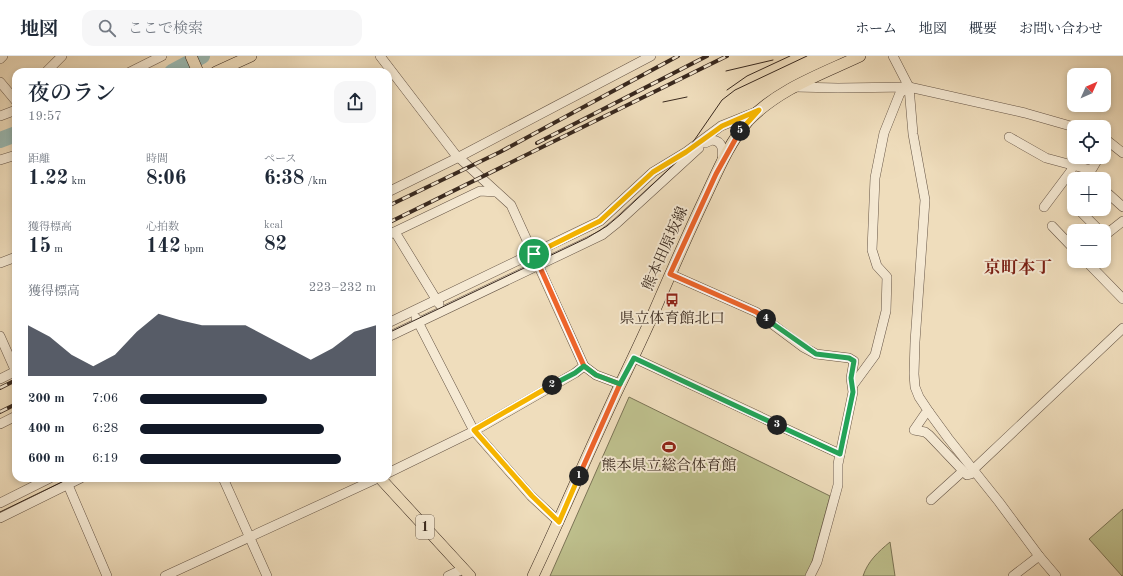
<!DOCTYPE html>
<html lang="ja">
<meta charset="utf-8">
<style>
:root{--surface:#fff;--page:#f6f6f7;--text:#1f2937;--muted:#747a83;--line:#e0e1e3;--accent:#111827}
body{margin:0;font-family:"Old Standard TT","Noto Serif JP",serif;background:var(--page);color:var(--text);height:100vh;display:flex;flex-direction:column;font-size:15px;white-space:nowrap}
*{box-sizing:border-box;margin:0}
p{font-size:13px;color:var(--muted)}
.icon{flex:none;width:22px;height:22px;fill:none;stroke:currentColor;stroke-width:2;stroke-linecap:round;stroke-linejoin:round}
.map{position:relative;flex:1;overflow:hidden}
.side{position:absolute;left:12px;top:12px;width:380px;height:414px;display:flex;flex-direction:column;background:var(--surface);border-radius:12px;box-shadow:0 2px 6px #0003}
.side>*{flex:none}
.needle{width:26px;rotate:45deg}
.tools{position:absolute;left:1067px;top:12px;display:grid;gap:8px}
.tools a{display:grid;place-items:center;width:44px;height:44px;border-radius:8px;background:var(--surface);box-shadow:0 2px 6px #0003;font-size:20px}
.pin{position:absolute;display:grid;place-items:center;width:34px;height:34px;color:#fff;margin:-17px;border:2px solid #fff;border-radius:50%;box-shadow:0 1px 4px #0007}
.km{position:absolute;width:20px;height:20px;margin:-10px;border-radius:50%;background:#222;color:#fff;font-size:11px;line-height:20px;text-align:center}
.round{display:grid;place-items:center;flex:none;width:42px;height:42px;border-radius:12px;background:var(--page)}
.summary{display:flex;align-items:center;justify-content:space-between;height:68px;padding:0 16px}
h1{font-size:22px;font-weight:600;line-height:30px}
.figures{display:grid;grid-template-columns:repeat(3,1fr);gap:6px;height:68px;padding:4px 16px}
.figures div{display:grid;align-content:center}
.figures b{font-size:20px;font-weight:600}
.figures small{font-size:11px;font-weight:400}
.figures p{font-size:11px}
.chart{height:112px;padding:8px 16px}
.chart p{display:flex;justify-content:space-between}
.chart svg{width:100%;height:72px;margin-top:4px;fill:var(--accent);opacity:.7}
ul{padding:0 16px;list-style:none;font-size:13px}
li{display:grid;grid-template-columns:64px 48px 1fr;align-items:center;height:30px}
li i{height:10px;border-radius:5px;background:var(--accent)}
header{display:flex;align-items:center;gap:24px;box-sizing:border-box;height:56px;padding:0 20px;background:var(--surface);border-bottom:1px solid var(--line)}
header strong{font-size:19px}
nav{display:flex;gap:22px;margin-inline-start:auto;font-size:14px}
.search{width:280px;height:36px;background:var(--page);display:flex;align-items:center;gap:10px;box-sizing:border-box;padding:0 14px;border-radius:12px;color:var(--muted);font-size:15px}
.map>svg:first-child{display:block}
</style>
<header>
<strong>地図</strong>
<div class="search"><svg class="icon" aria-label="search" viewBox="0 0 24 24"><circle cx="10" cy="10" r="6"/><path d="M15 15l6 6"/></svg>ここで検索</div>
<nav><a>ホーム</a><a>地図</a><a>概要</a><a>お問い合わせ</a></nav>
</header>
<div class="map">
<svg width="1123" height="520" viewBox="0 0 1123 520">
<rect width="100%" height="100%" fill="#efddbc"/>
<filter id="stains"><feTurbulence type="fractalNoise" baseFrequency=".005" numOctaves="4"/><feColorMatrix values="0 0 0 0 .2 0 0 0 0 .09 0 0 0 0 .02 0 0 0 .5 -.17"/></filter>
<radialGradient id="worn" r=".72"><stop offset=".6" stop-color="#630" stop-opacity="0"/><stop offset="1" stop-color="#630" stop-opacity=".3"/></radialGradient>
<g fill="#bec08d" stroke="#7b7456">
<polygon points="629,341 830,440 812,506 806,520 550,520"/>
<polygon points="1123,453 1123,520 1122,520 1089,483"/>
<path d="M 890,486 L 895,520 L 863,520 C 868,505 878,496 890,486 Z"/>
</g>
<g fill="none" stroke-linecap="round" stroke-linejoin="round">
<g stroke="#9abbb5" stroke-width="16">
<polyline points="172,16 202,0"/>
<polyline points="0,84 16,78"/>
</g>
<g stroke="#665546" stroke-width="10">
<g id="minor">
<polyline points="380,0 455,98 511,149 584,310"/>
<polyline points="893,0 909,31 913,78 925,144 915,286 914,318 915,331 919,341 929,356 948,382 999,446 1039,500 1056,520"/>
<polyline points="0,3 3,0"/>
<polyline points="46,16 62,0"/>
<polyline points="130,16 162,0"/>
<polyline points="0,26 16,45"/>
<polyline points="795,31 838,32 909,31 1025,57 1074,71"/>
<polyline points="0,60 16,54"/>
<polyline points="1009,81 1046,102 1087,113 1092,113 1099,101"/>
<polyline points="1104,82 1123,97"/>
<path d="M 705,87 L 712,84 C 724,85 723,96 722,105"/>
<polyline points="0,104 16,99"/>
<polyline points="1104,134 1123,151"/>
<polyline points="388,136 459,101 651,0"/>
<polyline points="1044,151 1071,115 1073,108"/>
<polyline points="1078,153 1100,175"/>
<polyline points="1052,170 1074,193"/>
<polyline points="395,176 439,248"/>
<polyline points="388,179 480,135 496,136"/>
<polyline points="1104,180 1123,165"/>
<polyline points="1086,205 1123,243"/>
<polyline points="0,207 16,201"/>
<polyline points="670,218 756,256 803,291 816,298 849,302 854,305 851,322 853,336 838,408 838,429 817,506 810,520"/>
<polyline points="416,262 474,375 531,440 559,466"/>
<polyline points="388,267 600,165 653,116 686,96 721,70 756,56"/>
<polyline points="0,280 16,316"/>
<polyline points="388,281 602,179 617,167 699,92"/>
<polyline points="634,302 840,398"/>
<polyline points="0,323 16,315"/>
<polyline points="853,329 875,299 886,255 887,221 877,210 872,194 875,122 884,77 900,37 909,31"/>
<polyline points="929,356 925,358 914,374 925,376 929,379 967,419 971,418 976,411 1123,272"/>
<polyline points="0,368 16,360"/>
<polyline points="388,417 474,375 575,317 584,310 596,319 620,328"/>
<polyline points="65,422 107,520"/>
<polyline points="223,422 267,520"/>
<polyline points="931,444 963,415"/>
<polyline points="0,447 50,422"/>
<polyline points="0,462 81,422"/>
<polyline points="165,520 378,422"/>
<polyline points="448,520 463,513"/>
<polyline points="1013,520 1039,500"/>
</g>
</g>
<g stroke="#38281e" stroke-width="12">
<g id="major">
<polyline points="191,0 198,16"/>
<polyline points="216,16 251,0"/>
<polyline points="380,422 470,520"/>
<path d="M 533,520 C 563,457 590,392 620,329 C 632,304 643,281 654,256 C 670,219 686,182 703,146 C 716,119 728,88 748,65 C 778,33 822,18 860,0"/>
</g>
</g>
<use href="#minor" stroke="#f5e9d3" stroke-width="9"/>
<use href="#major" stroke="#efddbc" stroke-width="11"/>
<g stroke="#38281e" stroke-width="1">
<polyline points="726,15 773,4"/>
<polyline points="727,34 747,20 790,0"/>
<polyline points="663,46 687,41"/>
<polyline points="388,277 587,182 607,170 620,159 684,99 722,44 735,34 807,0"/>
<polyline points="0,456 70,422"/>
</g>
<g stroke="#38281e" stroke-width="4">
<g id="rail">
<polyline points="537,87 707,0"/>
<polyline points="388,150 500,96 678,0"/>
<polyline points="388,167 727,0"/>
<polyline points="0,332 16,324"/>
<polyline points="0,356 16,348"/>
</g>
</g>
<use href="#rail" stroke="#f5e9d3" stroke-width="2.5" stroke-dasharray="8" stroke-linecap="butt"/>
</g>
<g fill="none" stroke-linecap="round" stroke-linejoin="round">
<g stroke="#fff" stroke-width="8">
<polyline id="split-1" points="534,198 584,310 596,319 620,328 579,420"/>
</g>
<g stroke="#fff" stroke-width="8">
<polyline id="split-2" points="552,329 474,374 532,440 559,466 579,420"/>
</g>
<g stroke="#fff" stroke-width="8">
<polyline id="split-3" points="552,329 575,317 584,310 596,319 620,328 634,302 777,369"/>
</g>
<g stroke="#fff" stroke-width="8">
<polyline id="split-4" points="766,263 816,298 849,302 854,305 851,322 853,336 840,398 777,369"/>
</g>
<g stroke="#fff" stroke-width="8">
<polyline id="split-5" points="740,75 716,118 670,218 756,256 766,263"/>
</g>
<g stroke="#fff" stroke-width="8">
<polyline id="split-6" points="534,198 600,165 653,116 686,96 722,70 759,54 740,75"/>
</g>
<use href="#split-1" stroke="#f0652b" stroke-width="5"/>
<use href="#split-2" stroke="#f5b400" stroke-width="5"/>
<use href="#split-3" stroke="#22a559" stroke-width="5"/>
<use href="#split-4" stroke="#22a559" stroke-width="5"/>
<use href="#split-5" stroke="#f0652b" stroke-width="5"/>
<use href="#split-6" stroke="#f5b400" stroke-width="5"/>
</g>
<defs>
<g id="bus-bare" transform="scale(1.08)"><path d="M-5-6H5V4H4V6H2V4H-2V6H-4V4H-5ZM-3.5-4V0h7V-4ZM-3.5 1.2v1.5H-2V1.2ZM2 1.2v1.5H3.5V1.2Z" fill="#8f2418" stroke="#f5e9d3" stroke-width="2.5" paint-order="stroke"/></g>
<g id="stadium-bare" transform="scale(1.08)"><path d="M0-5a6.5 5 0 1 0 0 10a6.5 5 0 1 0 0-10ZM-3.5-1.8h7v3.6h-7Z" fill="#8f2418" stroke="#f5e9d3" stroke-width="2.5" paint-order="stroke"/></g>
</defs>
<g fill-rule="evenodd">
<use href="#bus-bare" x="672" y="244"/>
<use href="#stadium-bare" x="669" y="391"/>
</g>
<g text-anchor="middle" dominant-baseline="central" stroke-width="4" stroke-linejoin="round" paint-order="stroke">
<rect fill="#f5e9d3" stroke="#716254" stroke-width="1" x="416" y="459" width="18" height="24" rx="3"/>
<g font-size="14" font-weight="bold" fill="#38281e">
<text x="425" y="471">1</text>
</g>
<g font-size="15" fill="#38281e" stroke="#f5e9d3">
<text transform="translate(666 193) rotate(-66)">熊本田原坂線</text>
</g>
<g font-size="15" fill="#38281e" stroke="#f5e9d3">
<text x="672" y="263">県立体育館北口</text>
<text x="669" y="410">熊本県立総合体育館</text>
</g>
<g font-size="17" font-weight="bold" fill="#7a1f14" stroke="#f5e9d3">
<text x="1018" y="212">京町本丁</text>
</g>
</g>
<rect width="100%" height="100%" filter="url(#stains)"/>
<rect width="100%" height="100%" fill="url(#worn)"/>
</svg>
<div class="tools">
<a><svg class="needle" viewBox="-14 -14 28 28"><path d="M0-13l5 13h-10z" fill="#e53935"/><path d="M0 13l5-13h-10z" fill="#747a83"/></svg></a>
<a><svg class="icon" aria-label="locate" viewBox="0 0 24 24"><circle cx="12" cy="12" r="6"/><path d="M12 2v4M12 18v4M2 12h4M18 12h4"/></svg></a>
<a>+</a>
<a>−</a>
</div>
<div class="pin" style="left:534px;top:198px;background:#1e9e55"><svg class="icon" aria-label="arrive" viewBox="0 0 24 24"><path d="M6 21V4h12l-3 4 3 4H6"/></svg></div>
<b class="km" style="left:579px;top:420px">1</b>
<b class="km" style="left:552px;top:329px">2</b>
<b class="km" style="left:777px;top:369px">3</b>
<b class="km" style="left:766px;top:263px">4</b>
<b class="km" style="left:740px;top:75px">5</b>
<section class="side">
<div class="summary"><div><h1>夜のラン</h1><p>19:57</p></div><a class="round"><svg class="icon" aria-label="share" viewBox="0 0 24 24"><path d="M12 15V3M7 8l5-5 5 5M5 13v7h14v-7"/></svg></a></div>
<div class="figures">
<div><p>距離</p><b>1.22<small> km</small></b></div>
<div><p>時間</p><b>8:06</b></div>
<div><p>ペース</p><b>6:38<small> /km</small></b></div>
</div>
<div class="figures">
<div><p>獲得標高</p><b>15<small> m</small></b></div>
<div><p>心拍数</p><b>142<small> bpm</small></b></div>
<div><p>kcal</p><b>82</b></div>
</div>
<div class="chart"><p><span>獲得標高</span>223–232 m</p>
<svg viewBox="0 0 160 44" preserveAspectRatio="none"><path d="M0 44V13L10 20L20 31L30 38L40 31L50 17L60 6L70 10L80 13L90 13L100 13L110 20L120 27L130 34L140 27L150 17L160 13V44z"/></svg>
</div>
<ul>
<li><b>200 m</b>7:06<i style="width:54%"></i></li>
<li><b>400 m</b>6:28<i style="width:78%"></i></li>
<li><b>600 m</b>6:19<i style="width:85%"></i></li>
</ul>
</section>
</div>
